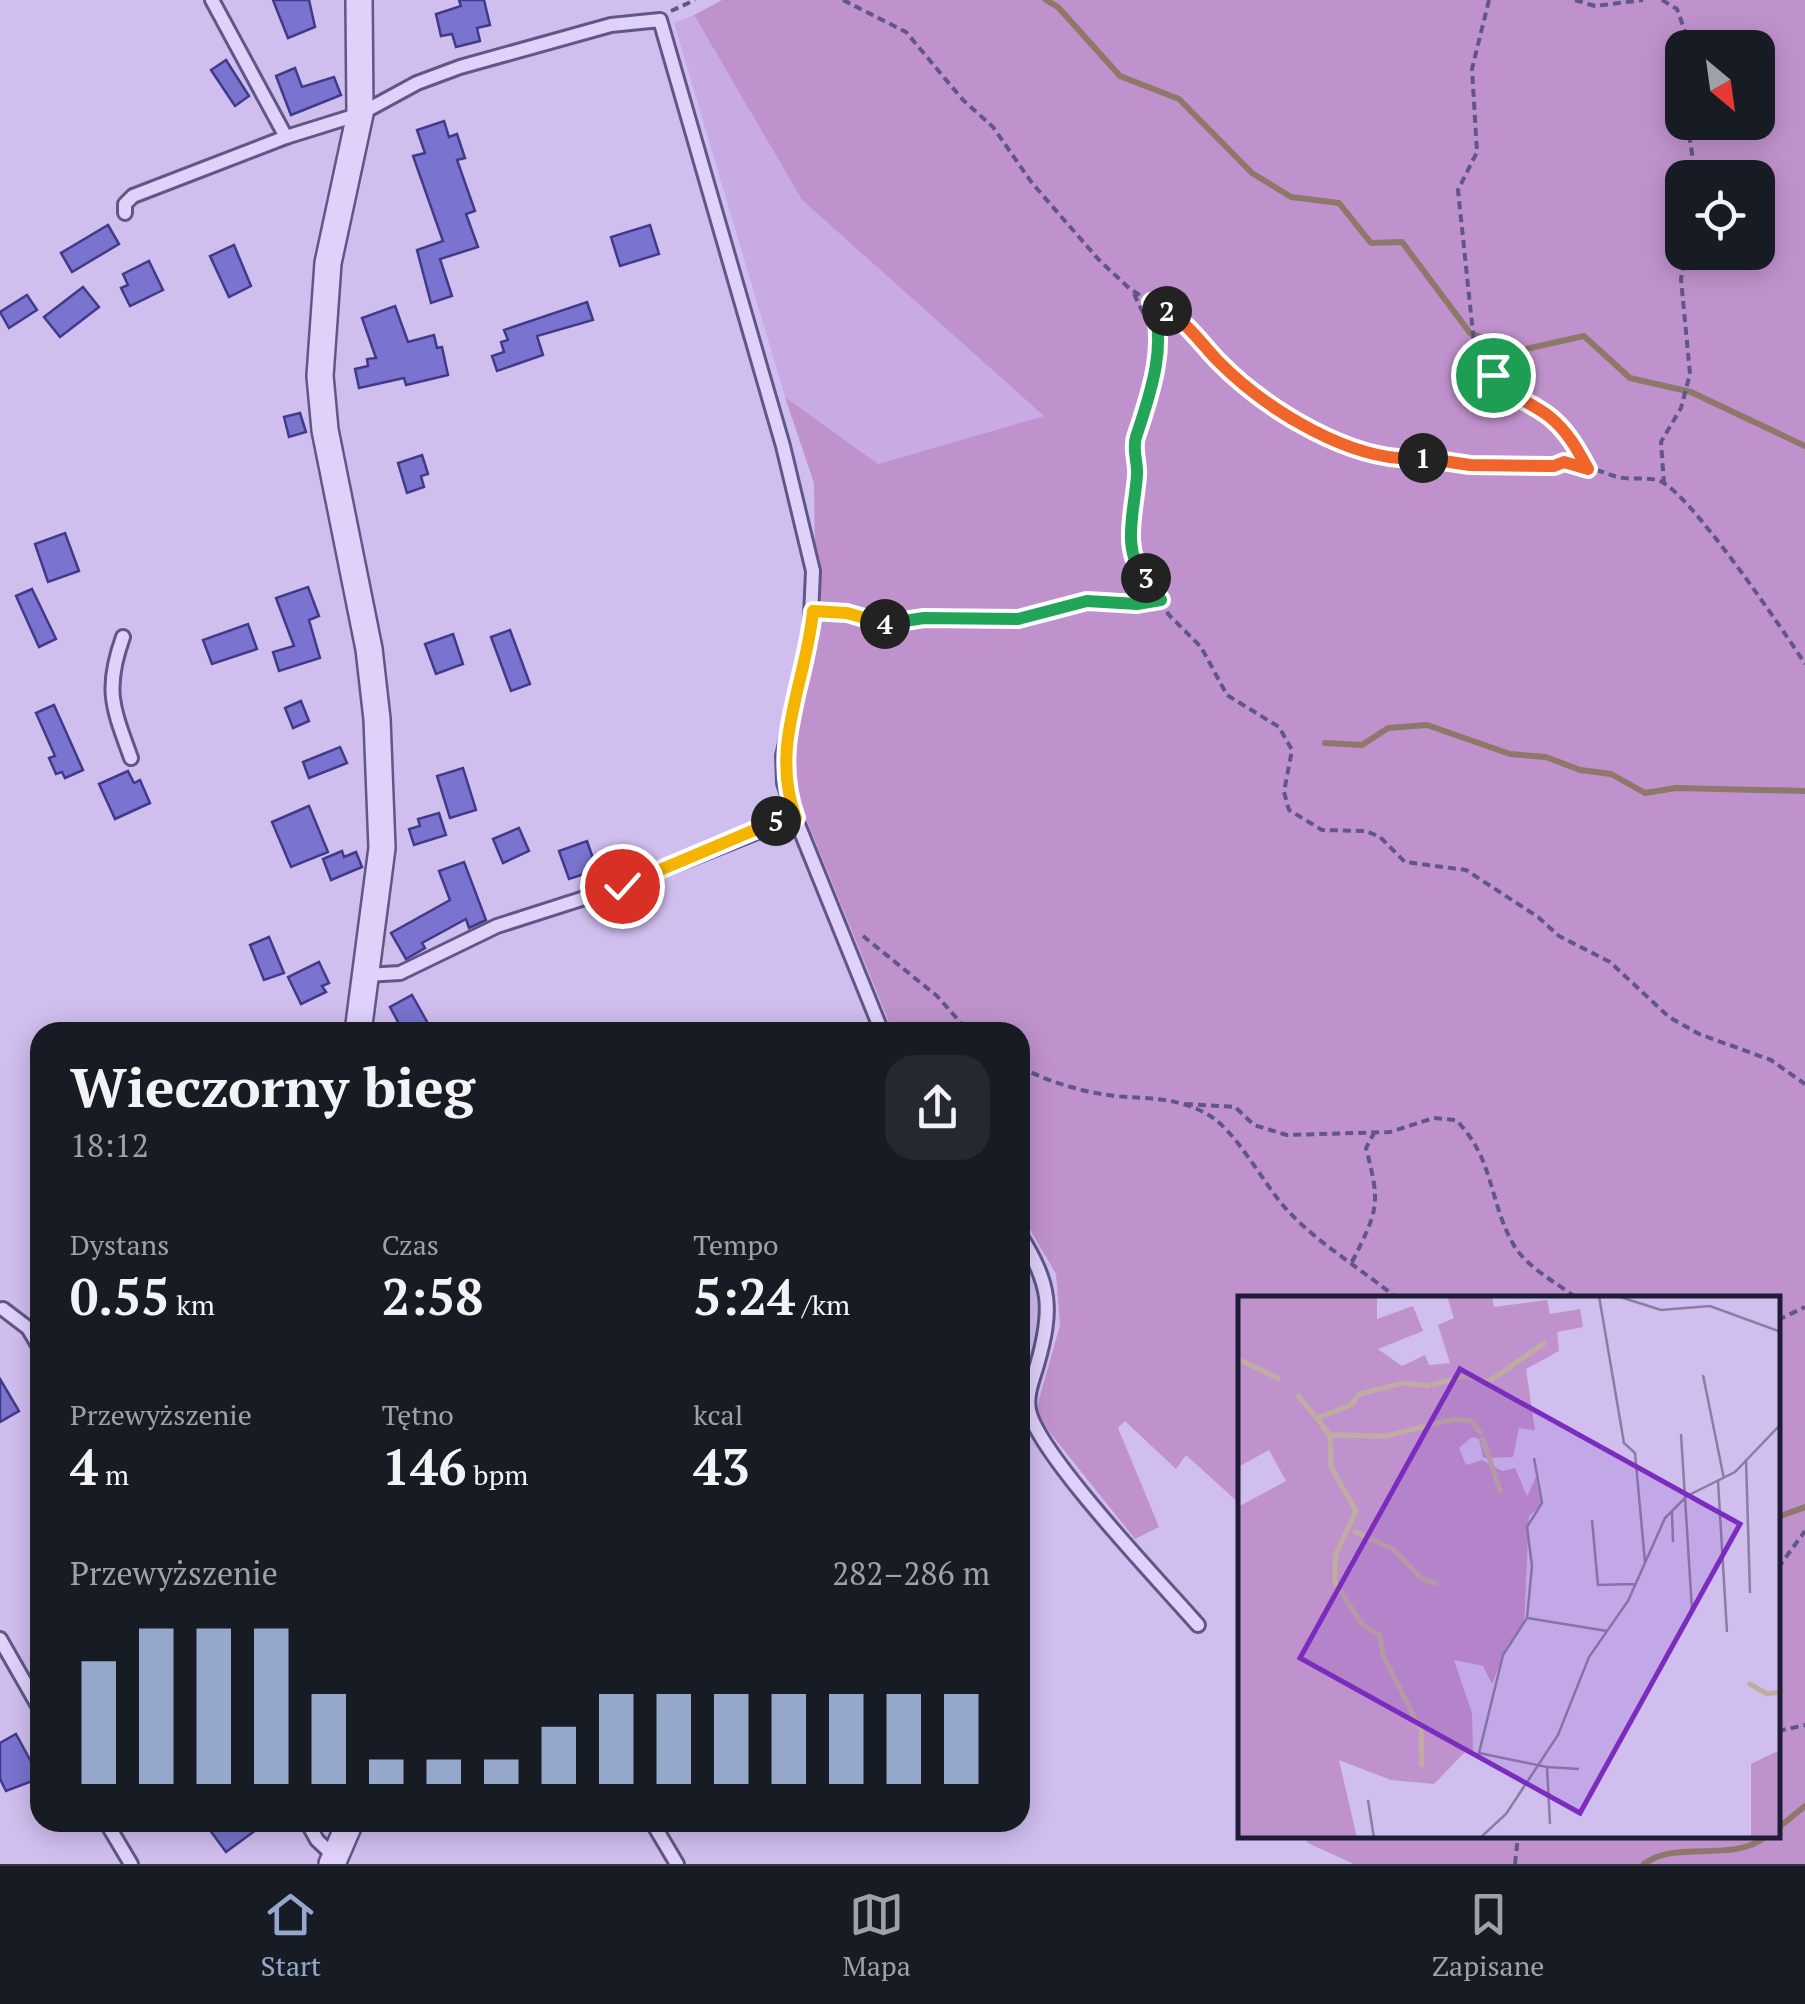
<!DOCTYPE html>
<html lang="pl">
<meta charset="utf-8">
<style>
:root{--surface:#171b24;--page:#242831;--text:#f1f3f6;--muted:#9ea1a6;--line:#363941;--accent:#95a8cc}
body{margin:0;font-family:"PT Serif",serif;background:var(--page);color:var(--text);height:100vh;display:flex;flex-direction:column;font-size:38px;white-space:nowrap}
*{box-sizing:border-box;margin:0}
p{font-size:32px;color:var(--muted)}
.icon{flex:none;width:55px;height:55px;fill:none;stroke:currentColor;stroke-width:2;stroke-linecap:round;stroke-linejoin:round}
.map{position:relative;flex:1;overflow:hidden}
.side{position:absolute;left:30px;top:1022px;width:1000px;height:810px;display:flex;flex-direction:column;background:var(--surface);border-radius:30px;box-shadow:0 5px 25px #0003}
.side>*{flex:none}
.needle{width:65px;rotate:151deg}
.buttons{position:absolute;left:1665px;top:30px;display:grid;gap:20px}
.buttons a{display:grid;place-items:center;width:110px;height:110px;border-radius:20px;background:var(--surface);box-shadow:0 5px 25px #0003;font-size:50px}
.pin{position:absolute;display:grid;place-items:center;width:85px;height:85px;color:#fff;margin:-42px;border:5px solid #fff;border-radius:50%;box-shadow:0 2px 10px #0007}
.km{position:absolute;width:50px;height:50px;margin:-25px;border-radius:50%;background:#222;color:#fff;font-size:28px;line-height:50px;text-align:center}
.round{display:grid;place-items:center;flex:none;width:105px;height:105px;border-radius:30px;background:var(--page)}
.summary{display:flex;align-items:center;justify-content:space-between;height:170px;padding:0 40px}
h1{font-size:55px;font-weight:700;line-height:75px}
.stats{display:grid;grid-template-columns:repeat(3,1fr);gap:15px;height:170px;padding:10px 40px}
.stats div{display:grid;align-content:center}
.stats b{font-size:50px;font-weight:700}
.stats small{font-size:28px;font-weight:400}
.stats p{font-size:28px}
.chart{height:280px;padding:20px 40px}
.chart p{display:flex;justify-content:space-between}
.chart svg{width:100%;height:180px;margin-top:10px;stroke:var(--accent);stroke-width:6}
.dock{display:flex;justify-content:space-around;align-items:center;height:140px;border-top:2px solid var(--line);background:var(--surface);font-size:28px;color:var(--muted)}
.dock a{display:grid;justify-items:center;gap:5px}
.dock .on{color:var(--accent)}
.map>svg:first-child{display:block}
</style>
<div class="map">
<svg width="1805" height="1864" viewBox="0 0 1805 1864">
<rect width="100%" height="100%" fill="#d0beef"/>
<polygon fill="#c8abe5" points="694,15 802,200 1045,416 878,464 785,397 674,23"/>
<path fill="#c092cd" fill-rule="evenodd" d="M 722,0 L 1805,0 L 1805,1864 L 1354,1864 L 1308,1843 L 1305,1837 L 1778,1836 L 1778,1299 L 1240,1299 L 1240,1504 L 1186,1455 L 1176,1469 L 1125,1421 L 1118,1428 L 1159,1527 L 1135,1539 L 1035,1414 L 1060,1325 L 1056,1274 L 1020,1212 L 1020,1032 L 893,1032 L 789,777 L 816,637 L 814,483 L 785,397 L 878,464 L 1044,416 L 802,200 L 694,15 ZM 1682,48 L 1758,48 L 1758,122 L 1682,122 ZM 1682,178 L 1758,178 L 1758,252 L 1682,252 Z"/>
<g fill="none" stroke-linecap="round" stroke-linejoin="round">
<g stroke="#8e7869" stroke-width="6">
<polyline points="1046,0 1058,7 1120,76 1179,99 1252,173 1291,197 1339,203 1371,243 1402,242 1470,333 1517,351 1584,336 1630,378 1691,392 1805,446"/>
<polyline points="1325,743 1362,745 1388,728 1427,725 1510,754 1546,757 1580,770 1611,774 1645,793 1676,788 1805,791"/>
<polyline points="1778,1517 1805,1507"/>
<polyline points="1778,1828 1805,1806"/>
<path d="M 1644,1864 C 1678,1839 1731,1864 1767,1836"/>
</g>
</g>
<g fill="#7a73cf" stroke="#403b88" stroke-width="2.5">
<polygon points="273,0 309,0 315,27 288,38"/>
<polygon points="459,0 484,0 490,25 477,28 480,41 456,47 452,34 441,36 436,14 461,6"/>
<polygon points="226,60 249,96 235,106 211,70"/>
<polygon points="295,68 302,87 334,77 341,95 291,115 276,76"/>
<polygon points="444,121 449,137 457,134 465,158 457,160 475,211 466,214 478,247 440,259 452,296 431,303 417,250 443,241 413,156 425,153 417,130"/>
<polygon points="108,225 119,244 72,272 61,253"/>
<polygon points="650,225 659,254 620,266 611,237"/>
<polygon points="234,245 251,286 229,297 210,256"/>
<polygon points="149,261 163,290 130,306 121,288 128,285 123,274"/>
<polygon points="83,287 99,307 60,337 44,317"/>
<polygon points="27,295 37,310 9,328 0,312"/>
<polygon points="587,302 593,320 537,336 543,355 497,371 492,356 504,352 501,342 508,340 504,330"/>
<polygon points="395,306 408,342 434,335 437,348 442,347 448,375 406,385 404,378 359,388 355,369 368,366 367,359 376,358 362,318"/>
<polygon points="300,413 306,432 289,437 284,417"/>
<polygon points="422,455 428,474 421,476 424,487 407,493 398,463"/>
<polygon points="65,533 79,571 48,582 35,544"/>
<polygon points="308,587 319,616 309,620 320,658 279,671 273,652 294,646 276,598"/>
<polygon points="32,589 56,639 39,647 16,596"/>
<polygon points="248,624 257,649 212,664 203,640"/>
<polygon points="510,630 530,684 511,691 491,637"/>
<polygon points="453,634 463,664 436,674 425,644"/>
<polygon points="301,701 309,721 293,728 285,708"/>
<polygon points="54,705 83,770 65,778 62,772 56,774 49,758 55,756 36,713"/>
<polygon points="340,747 347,763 309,778 303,762"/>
<polygon points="463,768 476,810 450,818 437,776"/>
<polygon points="128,771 134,783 140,780 150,803 115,819 99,784"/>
<polygon points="309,806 328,852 291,867 272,822"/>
<polygon points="439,813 446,835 414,845 409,829 420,826 418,819"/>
<polygon points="519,828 529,851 503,863 493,839"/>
<polygon points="587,841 597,870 569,879 559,851"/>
<polygon points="342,851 344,857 356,852 362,867 331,880 323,859"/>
<polygon points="464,862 486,920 469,928 466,919 422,943 425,948 406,959 391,933 450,900 439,871"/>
<polygon points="269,937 284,973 264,980 250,945"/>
<polygon points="319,962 329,983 322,986 326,992 301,1004 288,977"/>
<polygon points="412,995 430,1027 420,1032 379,1032 398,1022 390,1007"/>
<polygon points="0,1379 19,1411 0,1422"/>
<polygon points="16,1734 40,1778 6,1791 0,1779 0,1743"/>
<polygon points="204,1822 267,1822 226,1852"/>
</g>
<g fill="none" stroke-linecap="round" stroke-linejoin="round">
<g stroke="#605688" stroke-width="18">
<g id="service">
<polyline points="212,0 286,137 360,114 417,83 460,67 611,25 660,20 783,446 813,571 810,639 783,756 784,783 795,817"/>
<polyline points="125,213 125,204 133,196 286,137"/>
<path d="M 123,637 C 104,690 113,708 131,758"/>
<polyline points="366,975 400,973 497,926 622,886 795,817 882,1032"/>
<path d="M 1020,1235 C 1051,1285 1053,1309 1037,1365 C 1033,1379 1026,1395 1029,1410 C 1037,1453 1164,1586 1198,1625"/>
<polyline points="3,1309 28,1328 40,1348"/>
<polyline points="0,1639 40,1709"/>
<polyline points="106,1822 131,1864"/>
<polyline points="307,1822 317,1840 336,1858"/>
<polyline points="652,1822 677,1864"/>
</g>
</g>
<g stroke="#605688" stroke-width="30">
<g id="minor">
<polyline points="358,1032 382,848 377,719 369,649 325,430 320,376 328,263 360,114 359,0"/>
<polyline points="332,1864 350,1822"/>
</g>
</g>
<g stroke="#605688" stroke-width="4" stroke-dasharray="8 5" stroke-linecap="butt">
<path d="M 843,0 L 906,32 L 963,100 L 993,127 L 1032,183 L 1099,260 L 1129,288 L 1189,328 L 1240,381 L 1292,416 L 1361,454 L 1394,461 L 1436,457 L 1470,465 L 1554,466 C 1571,460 1597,470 1614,476 C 1629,481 1646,476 1660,481 C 1689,492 1784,631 1805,664"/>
<polyline points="1489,0 1472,69 1477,152 1458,190 1474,343 1504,392 1547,415 1566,432 1587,468"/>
<polyline points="1575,0 1595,6 1643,0"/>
<polyline points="1662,0 1677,9 1691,48"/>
<polyline points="671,11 695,0"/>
<polyline points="1687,122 1696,178"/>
<polyline points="1134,294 1156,340"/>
<polyline points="1151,302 1157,343 1145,421 1135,438 1137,477 1132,495 1130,542 1137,569 1169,615 1201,647 1227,695 1279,727 1292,750 1284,792 1289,810 1322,830 1366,831 1380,837 1405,862 1466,870 1538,917 1559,936 1610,962 1669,1017 1699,1034 1771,1060 1805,1084"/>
<polyline points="1664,484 1661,442 1681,408 1690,374 1681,279 1686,252"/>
<polyline points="826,614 847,613 883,624 924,618 1018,619 1087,601 1137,604 1161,600"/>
<polyline points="863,936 937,996 969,1032"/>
<path d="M 1020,1067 C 1049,1082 1082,1092 1115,1096 C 1147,1099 1176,1097 1205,1113 C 1236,1128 1263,1185 1289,1212 C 1320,1245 1363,1270 1398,1299"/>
<path d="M 1185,1104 L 1235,1107 L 1254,1125 L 1287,1135 L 1390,1132 L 1434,1118 L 1456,1120 C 1494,1159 1488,1197 1512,1242 C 1525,1267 1556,1282 1578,1299"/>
<path d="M 1352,1262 C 1378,1210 1381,1205 1366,1148 L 1374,1133"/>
<polyline points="1778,1320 1805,1307"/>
<polyline points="1778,1568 1805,1531"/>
<polyline points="1778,1731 1805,1725"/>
<polyline points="1515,1864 1518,1836"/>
</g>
<use href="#service" stroke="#e0d1fa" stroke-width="12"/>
<use href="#minor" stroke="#e0d1fa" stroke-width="25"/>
</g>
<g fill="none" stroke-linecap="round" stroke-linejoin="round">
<g stroke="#fff" stroke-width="20">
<path id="split-1" d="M 1423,458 L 1470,465 L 1554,466 L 1564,462 L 1588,469 C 1577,449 1568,432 1550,417 C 1530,401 1508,397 1493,375"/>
</g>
<g stroke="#fff" stroke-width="20">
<path id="split-2" d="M 1167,311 C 1188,324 1201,343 1217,360 C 1265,409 1354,465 1423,458"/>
</g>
<g stroke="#fff" stroke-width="20">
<path id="split-3" d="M 1146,578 C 1120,551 1135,509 1137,475 C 1138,463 1132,449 1136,437 C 1149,398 1169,342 1151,302 L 1167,311"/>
</g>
<g stroke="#fff" stroke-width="20">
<polyline id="split-4" points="885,624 924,618 1018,619 1087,601 1137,604 1161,600 1146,578"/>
</g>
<g stroke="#fff" stroke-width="20">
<path id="split-5" d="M 776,821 L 796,818 C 769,746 806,684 813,611 L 847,613 L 885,624"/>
</g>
<g stroke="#fff" stroke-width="20">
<polyline id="split-6" points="622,886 776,821"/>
</g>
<use href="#split-1" stroke="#f0652b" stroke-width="12"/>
<use href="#split-2" stroke="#f0652b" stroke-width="12"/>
<use href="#split-3" stroke="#22a559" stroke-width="12"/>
<use href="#split-4" stroke="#22a559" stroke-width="12"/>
<use href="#split-5" stroke="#f5b400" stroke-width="12"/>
<use href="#split-6" stroke="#f5b400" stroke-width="12"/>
</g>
<g transform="translate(1238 1296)">
<rect width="542" height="542" fill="#d0beef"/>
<path d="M 0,0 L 139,0 L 139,23 L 175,10 L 185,35 L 140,53 L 164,70 L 187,59 L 191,69 L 212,67 L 200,29 L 216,22 L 209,0 L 254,0 L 256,11 L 309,4 L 312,18 L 342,13 L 345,31 L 319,36 L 321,55 L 288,73 L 297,134 L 281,132 L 275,161 L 245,162 L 241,143 L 234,141 L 221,152 L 228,169 L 244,164 L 264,175 L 277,172 L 289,200 L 298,181 L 303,209 L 291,220 L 286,329 L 270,348 L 254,388 L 245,370 L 216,364 L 234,417 L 235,455 L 228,455 L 196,488 L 153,484 L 101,464 L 119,542 L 0,542 L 0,211 L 48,185 L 31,154 L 0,171 ZM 542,454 L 542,542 L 513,542 L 513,468 Z" fill="#c092cd"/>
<path fill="none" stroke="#c0ada2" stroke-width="5" d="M 0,63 L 42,83M 193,89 L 227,80 L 250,86 L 308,46M 59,98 L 92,139 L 93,171 L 118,215 L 97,260 L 97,287 L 125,329 L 142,339 L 145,359 L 183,434 L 184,471M 80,122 L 113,109 L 121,98 L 165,87 L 192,90M 92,139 L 149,140 L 216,123 L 233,125 L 244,138M 244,141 L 263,197M 115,235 L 155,253 L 183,282 L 200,288M 510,387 L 529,398 L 543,396"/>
<path fill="none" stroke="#897da5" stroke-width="2.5" d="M 361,0 L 386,147 L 397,157 L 407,266M 379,0 L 423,14 L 472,10 L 543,36M 465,79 L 486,183M 443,138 L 454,314M 296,162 L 304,207 L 289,231 L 294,270 L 289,322 L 369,335M 508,163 L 512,297M 480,185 L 489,336M 434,216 L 435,246M 354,224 L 360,289 L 397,288M 289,322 L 265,359 L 241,457 L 309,471 L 312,528M 309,471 L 341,473M 130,504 L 136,542M 242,542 L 268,518 L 320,439 L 351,361 L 390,305 L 427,222 L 449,200 L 497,176 L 543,128"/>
<path fill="#7b2cbf" fill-opacity="0.15" stroke="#7b2cbf" stroke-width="5" d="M 222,73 L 502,228 L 342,517 L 62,362 Z"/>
<rect width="542" height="542" fill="none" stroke="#1f1c37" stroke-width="5"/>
</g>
</svg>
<div class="buttons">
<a><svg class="needle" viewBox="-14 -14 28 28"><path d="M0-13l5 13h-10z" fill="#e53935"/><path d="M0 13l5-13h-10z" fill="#9ea1a6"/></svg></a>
<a><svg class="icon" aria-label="locate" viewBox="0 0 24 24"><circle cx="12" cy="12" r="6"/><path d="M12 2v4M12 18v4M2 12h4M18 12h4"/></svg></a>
</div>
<div class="pin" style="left:1493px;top:375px;background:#1e9e55"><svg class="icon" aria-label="arrive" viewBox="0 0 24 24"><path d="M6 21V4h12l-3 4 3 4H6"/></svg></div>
<div class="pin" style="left:622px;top:886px;background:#d93025"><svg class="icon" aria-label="check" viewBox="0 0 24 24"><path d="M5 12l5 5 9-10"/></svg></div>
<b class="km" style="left:1423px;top:458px">1</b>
<b class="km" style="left:1167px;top:311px">2</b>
<b class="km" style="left:1146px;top:578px">3</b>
<b class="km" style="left:885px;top:624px">4</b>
<b class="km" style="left:776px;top:821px">5</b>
<section class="side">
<div class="summary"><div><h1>Wieczorny bieg</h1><p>18:12</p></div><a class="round"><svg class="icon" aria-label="share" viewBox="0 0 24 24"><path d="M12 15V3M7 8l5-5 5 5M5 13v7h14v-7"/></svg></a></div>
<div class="stats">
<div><p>Dystans</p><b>0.55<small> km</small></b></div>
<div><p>Czas</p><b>2:58</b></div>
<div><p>Tempo</p><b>5:24<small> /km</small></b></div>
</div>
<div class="stats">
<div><p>Przewyższenie</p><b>4<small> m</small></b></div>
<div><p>Tętno</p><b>146<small> bpm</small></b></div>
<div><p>kcal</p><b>43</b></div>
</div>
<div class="chart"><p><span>Przewyższenie</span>282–286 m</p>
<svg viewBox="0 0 160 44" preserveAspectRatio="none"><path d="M5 44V14M15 44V6M25 44V6M35 44V6M45 44V22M55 44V38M65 44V38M75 44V38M85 44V30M95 44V22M105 44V22M115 44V22M125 44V22M135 44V22M145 44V22M155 44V22"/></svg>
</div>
</section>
</div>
<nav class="dock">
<a class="on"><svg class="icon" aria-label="home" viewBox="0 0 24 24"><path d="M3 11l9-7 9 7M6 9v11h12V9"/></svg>Start</a>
<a><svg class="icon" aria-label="map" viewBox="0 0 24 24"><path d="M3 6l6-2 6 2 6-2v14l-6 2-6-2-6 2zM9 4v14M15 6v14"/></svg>Mapa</a>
<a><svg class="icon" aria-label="saved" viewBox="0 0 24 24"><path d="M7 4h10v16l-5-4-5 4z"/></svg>Zapisane</a>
</nav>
